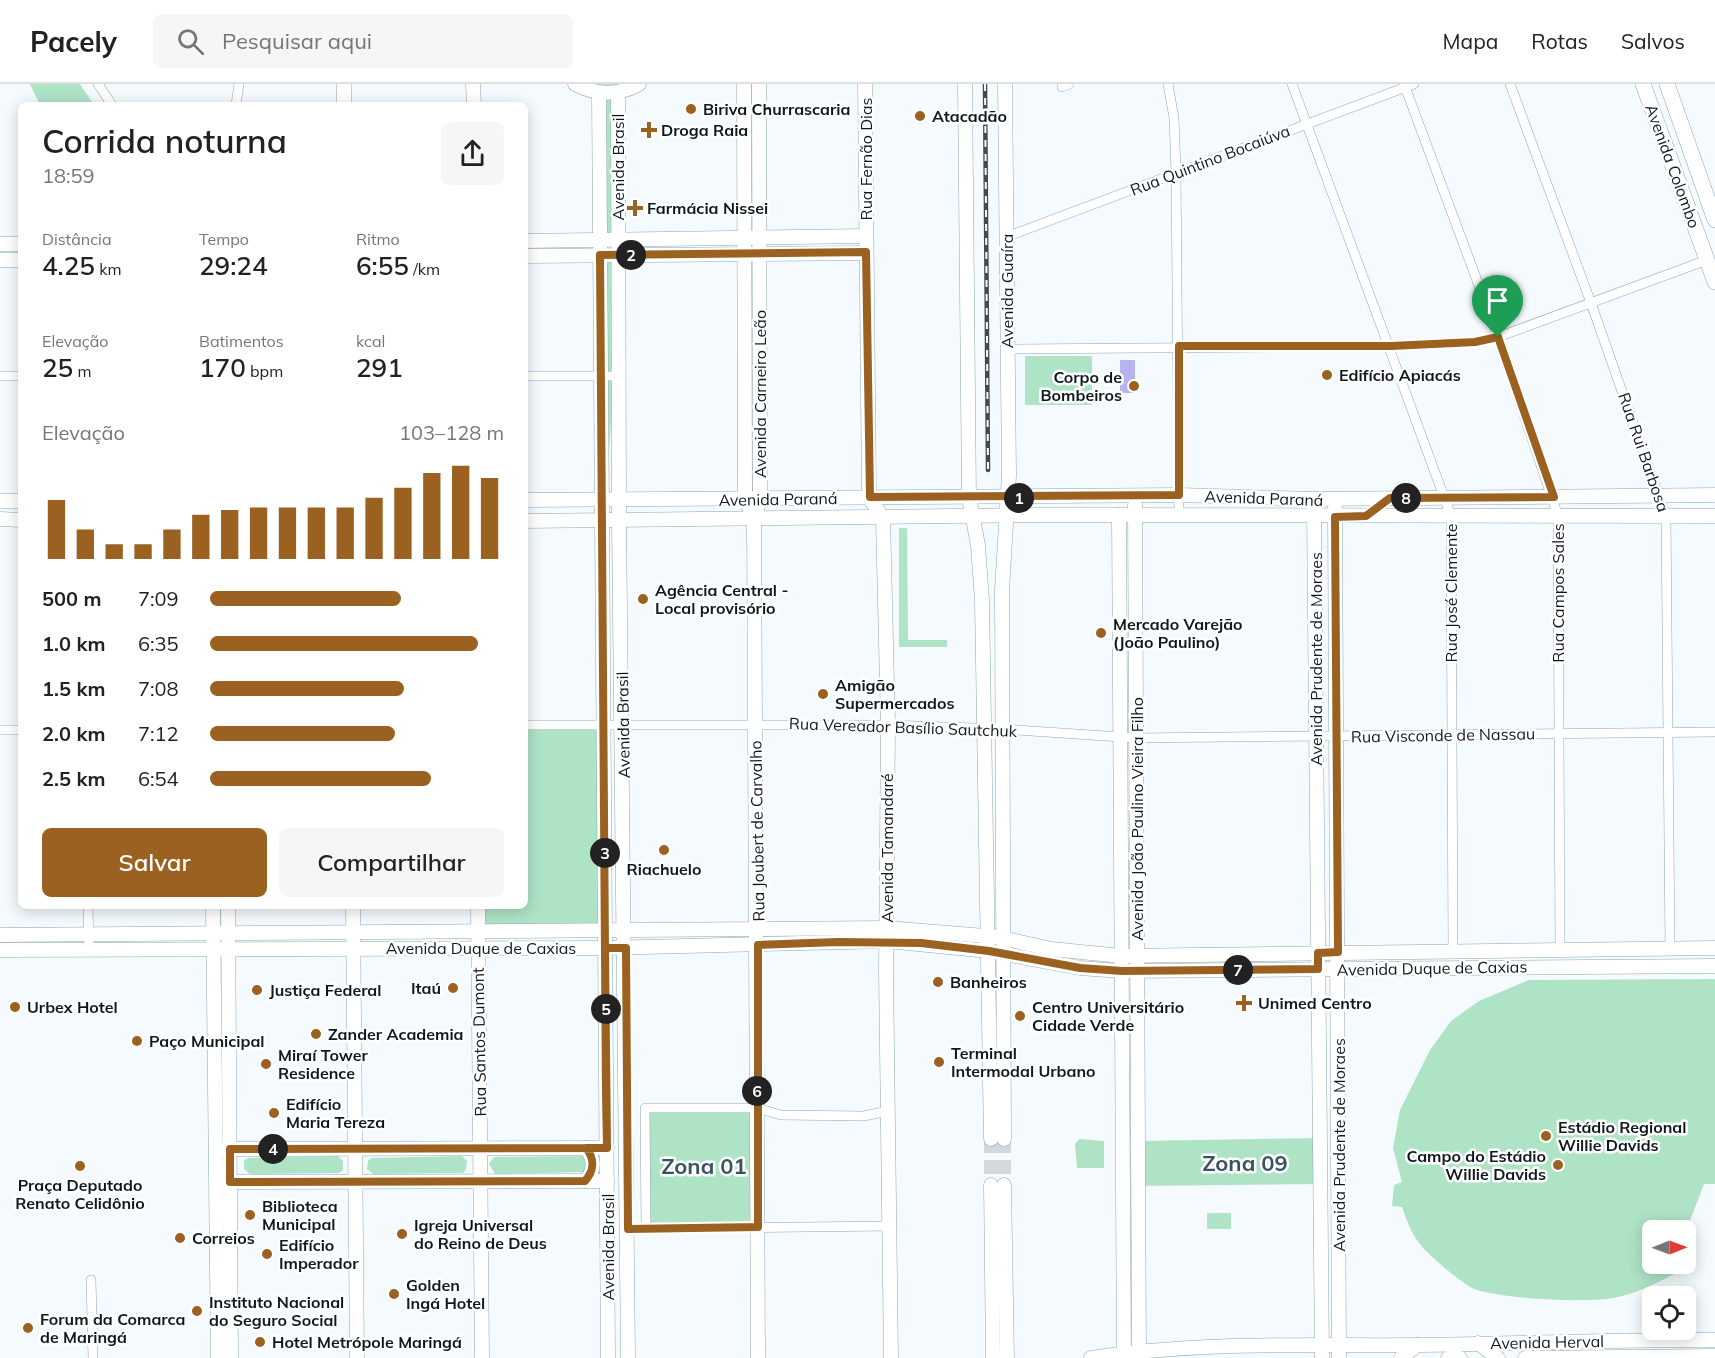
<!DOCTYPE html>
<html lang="pt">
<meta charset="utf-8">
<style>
:root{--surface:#fff;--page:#f6f6f6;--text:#222;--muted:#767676;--line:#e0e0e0;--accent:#9b6120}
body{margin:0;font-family:Mulish,sans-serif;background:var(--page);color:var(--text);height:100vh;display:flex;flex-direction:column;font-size:22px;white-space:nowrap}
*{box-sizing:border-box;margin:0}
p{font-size:20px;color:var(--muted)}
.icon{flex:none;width:33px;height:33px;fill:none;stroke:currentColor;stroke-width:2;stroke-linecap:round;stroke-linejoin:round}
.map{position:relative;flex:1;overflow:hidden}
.sheet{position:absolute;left:18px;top:18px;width:510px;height:807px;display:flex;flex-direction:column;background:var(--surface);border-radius:9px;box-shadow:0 3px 15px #0003}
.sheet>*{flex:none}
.needle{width:39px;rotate:89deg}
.tools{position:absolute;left:1642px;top:1136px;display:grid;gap:12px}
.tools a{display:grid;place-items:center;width:54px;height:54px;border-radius:9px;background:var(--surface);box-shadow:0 3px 15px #0003;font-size:30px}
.pin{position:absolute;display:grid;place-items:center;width:51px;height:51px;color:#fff;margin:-62px -26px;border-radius:50% 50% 50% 0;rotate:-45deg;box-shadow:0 0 6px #0007}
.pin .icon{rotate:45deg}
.km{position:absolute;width:30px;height:30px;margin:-15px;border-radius:50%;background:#222;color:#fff;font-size:16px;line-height:30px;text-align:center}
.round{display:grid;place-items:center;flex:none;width:63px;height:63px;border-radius:9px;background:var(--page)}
.overview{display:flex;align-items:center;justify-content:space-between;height:102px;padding:0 24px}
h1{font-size:33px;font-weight:600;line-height:45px}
.metrics{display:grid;grid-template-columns:repeat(3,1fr);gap:9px;height:102px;padding:6px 24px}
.metrics div{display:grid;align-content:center}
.metrics b{font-size:26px;font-weight:600}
.metrics small{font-size:16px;font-weight:400}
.metrics p{font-size:16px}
.chart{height:168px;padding:12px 24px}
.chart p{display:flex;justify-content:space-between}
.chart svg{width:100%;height:108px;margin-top:6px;stroke:var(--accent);stroke-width:6}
.action{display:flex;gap:12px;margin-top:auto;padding:12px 24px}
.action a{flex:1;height:69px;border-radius:9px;background:var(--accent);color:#fff;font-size:24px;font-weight:600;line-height:69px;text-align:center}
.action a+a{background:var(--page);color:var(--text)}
ul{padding:0 24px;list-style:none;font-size:20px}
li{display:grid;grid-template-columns:96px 72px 1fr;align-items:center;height:45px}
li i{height:15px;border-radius:8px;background:var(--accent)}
header{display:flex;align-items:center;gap:36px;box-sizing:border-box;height:84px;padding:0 30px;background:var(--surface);border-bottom:2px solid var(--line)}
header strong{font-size:28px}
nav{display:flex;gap:33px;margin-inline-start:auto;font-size:21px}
.search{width:420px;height:54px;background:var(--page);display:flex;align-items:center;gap:15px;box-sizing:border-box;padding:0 21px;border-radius:9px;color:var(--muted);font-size:22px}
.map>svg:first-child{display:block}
</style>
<header>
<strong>Pacely</strong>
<div class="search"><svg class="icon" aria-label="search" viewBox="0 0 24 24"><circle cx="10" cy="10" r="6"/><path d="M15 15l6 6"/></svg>Pesquisar aqui</div>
<nav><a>Mapa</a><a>Rotas</a><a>Salvos</a></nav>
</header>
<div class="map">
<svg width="1715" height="1274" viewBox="0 0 1715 1274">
<rect width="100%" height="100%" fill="#f4fafd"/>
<g fill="#afe3c6" fill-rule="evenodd">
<polygon points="30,0 80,0 94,21 40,21"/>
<polygon points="575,0 639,0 618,8 613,155 603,155 603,9"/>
<polygon points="604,171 614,171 614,292 606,415"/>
<rect x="1025" y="272" width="67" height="49"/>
<polygon points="899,444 907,444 908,556 947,556 947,563 899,563"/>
<polygon points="603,640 605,848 478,849 478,822 525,822 525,641"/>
<path d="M 1715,895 L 1715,1100 L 1704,1100 L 1689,1139 L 1689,1182 C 1665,1195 1640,1209 1613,1214 C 1585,1219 1497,1215 1472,1204 C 1459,1197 1424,1168 1417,1156 C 1410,1146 1406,1134 1402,1123 L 1392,1122 L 1394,1101 L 1402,1098 L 1393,1064 L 1400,1026 L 1430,966 L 1451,937 L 1479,917 L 1529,896 ZM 1653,1146 L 1686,1146 L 1686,1179 L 1653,1179 Z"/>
<polygon points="645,1024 757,1024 758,1143 646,1145"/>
<polygon points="1320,1054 1321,1100 1137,1102 1137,1057"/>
<polygon points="1079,1055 1104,1057 1104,1084 1077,1084 1075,1060"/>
<polygon points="338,1072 343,1077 343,1086 339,1089 250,1090 244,1085 244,1077 248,1074"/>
<polygon points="462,1072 467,1077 466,1085 463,1089 373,1090 367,1085 368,1077 371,1074"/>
<polygon points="494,1073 584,1072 587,1073 585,1088 495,1090 489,1080"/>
<rect x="1207" y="1129" width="24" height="16"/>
</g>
<rect fill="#b7b2f0" x="1120" y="276" width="15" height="33"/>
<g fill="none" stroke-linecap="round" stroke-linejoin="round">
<g stroke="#d2d8dc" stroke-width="14" stroke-dasharray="14 7" stroke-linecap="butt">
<polyline points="991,1055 991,1101"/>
<polyline points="1004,1055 1004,1101"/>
</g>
<g stroke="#8ba8b4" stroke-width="10">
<g id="street">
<polyline points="98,0 112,21"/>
<polyline points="1168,0 1174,34 1176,88 1179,431"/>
<polyline points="1292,0 1451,432 1453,867"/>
<polyline points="1404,0 1498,253 1558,432 1560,866"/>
<polyline points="1510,0 1591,219 1666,433 1670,865"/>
<polyline points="1062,3 1069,0"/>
<polyline points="236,21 239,0"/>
<polyline points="1006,153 1414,0"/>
<polyline points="1007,265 1391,262 1475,258 1498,253 1707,176"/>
<polyline points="0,292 21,292"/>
<polyline points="525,292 618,292"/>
<polyline points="525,641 888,641 1002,645 1136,654 1715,648"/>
<polyline points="0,646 21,646"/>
<polyline points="88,822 89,866"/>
<polyline points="628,1145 889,1142"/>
<polyline points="646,1145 645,1024 757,1024 781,1031 864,1032 888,1027"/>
<polyline points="91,1196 93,1274"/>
</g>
</g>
<g stroke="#8ba8b4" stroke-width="15">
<g id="secondary">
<polyline points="344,0 344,21"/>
<polyline points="473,0 474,21"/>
<path d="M 575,0 C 596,11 618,12 639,0"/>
<polyline points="744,0 745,415 748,422"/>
<polyline points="865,0 869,413 883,434"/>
<polyline points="965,0 969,414 978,461 982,517 991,1055"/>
<polyline points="618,8 619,436 628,1274"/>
<polyline points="599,9 608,1274"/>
<polyline points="525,157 866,152"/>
<polyline points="0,160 21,160"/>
<polyline points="525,172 866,169"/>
<polyline points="0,176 21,176"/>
<polyline points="525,416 1179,411 1314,415 1715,411"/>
<polyline points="0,417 21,417"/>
<polyline points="1135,421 1139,1274"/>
<polyline points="1314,424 1322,1274"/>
<polyline points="1335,424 1339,1274"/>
<polyline points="1119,431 1124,1274"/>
<polyline points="883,434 888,641 886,886 891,1274"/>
<polyline points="0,435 21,436"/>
<polyline points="525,437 1048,431 1715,432"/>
<polyline points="213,822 218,1274"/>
<polyline points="228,822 231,1274"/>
<polyline points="353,822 357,1274"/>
<polyline points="478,822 482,1274"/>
<polyline points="0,851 887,844 997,853 1051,865 1121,872 1715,864"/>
<polyline points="0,866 605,864 887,857 989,867 1080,884 1122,887 1715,882"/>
<polyline points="1004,1055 1002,506 1009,391 1005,0"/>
<polyline points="222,1065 607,1064"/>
<path d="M 585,1097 C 595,1087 595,1075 586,1064"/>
<polyline points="222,1098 607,1097"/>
<polyline points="991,1101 993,1274"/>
<polyline points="1004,1101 1007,1274"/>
<polyline points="1478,1259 1498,1274"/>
<polyline points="758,1274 754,435 760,416 759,0"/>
<path d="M 1091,1274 C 1200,1257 1310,1262 1419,1261 C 1518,1260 1616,1255 1715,1256"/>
<polyline points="1401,1274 1417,1261"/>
<polyline points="1448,1274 1460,1274"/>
<polyline points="1525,1274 1715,1272"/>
</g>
</g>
<g stroke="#8ba8b4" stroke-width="16">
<g id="primary">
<polyline points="1643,0 1715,198"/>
<polyline points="1667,0 1715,136"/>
</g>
</g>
<use href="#street" stroke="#fff" stroke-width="9"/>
<use href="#secondary" stroke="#fff" stroke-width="14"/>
<use href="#primary" stroke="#fff" stroke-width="15"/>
<g stroke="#414a4f" stroke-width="4.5">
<polyline id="rail" points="985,0 988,386"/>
</g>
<use href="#rail" stroke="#fff" stroke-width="2" stroke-dasharray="7" stroke-linecap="butt"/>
</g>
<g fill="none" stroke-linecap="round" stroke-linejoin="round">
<g stroke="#fff" stroke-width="12">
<path id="route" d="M 1498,253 L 1475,258 L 1391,262 L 1179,262 L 1179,411 L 870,413 L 866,168 L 600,171 L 606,1010 L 607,1064 L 230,1065 L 230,1098 L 585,1097 C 594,1087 595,1075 586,1064 L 607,1064 L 605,864 L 626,864 L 628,1145 L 758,1143 L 758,861 L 838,858 L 921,859 L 989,867 L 1080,884 L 1122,887 L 1318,885 L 1318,869 L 1338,868 L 1335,433 L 1366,432 L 1390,414 L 1554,413 L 1498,253"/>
</g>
<use href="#route" stroke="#9b6120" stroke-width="8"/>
</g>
<g fill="#9b6120" stroke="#fff" stroke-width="2">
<circle cx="691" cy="25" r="6"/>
<circle cx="920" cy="32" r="6"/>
<path d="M646 37h6v6h6v6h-6v6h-6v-6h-6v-6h6z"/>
<path d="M632 115h6v6h6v6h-6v6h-6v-6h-6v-6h6z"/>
<circle cx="1327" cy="291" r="6"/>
<circle cx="1134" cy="302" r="6"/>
<circle cx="643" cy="515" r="6"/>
<circle cx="1101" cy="549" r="6"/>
<circle cx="823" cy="610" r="6"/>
<circle cx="664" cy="766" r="6"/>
<circle cx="938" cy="898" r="6"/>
<circle cx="453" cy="904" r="6"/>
<circle cx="257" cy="906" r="6"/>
<path d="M1241 910h6v6h6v6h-6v6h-6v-6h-6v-6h6z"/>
<circle cx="15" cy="923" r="6"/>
<circle cx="1020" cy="932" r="6"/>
<circle cx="316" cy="950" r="6"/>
<circle cx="137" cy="957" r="6"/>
<circle cx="939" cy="978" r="6"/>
<circle cx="266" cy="980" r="6"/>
<circle cx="274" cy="1029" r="6"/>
<circle cx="1546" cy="1052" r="6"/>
<circle cx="1558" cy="1081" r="6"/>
<circle cx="80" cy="1082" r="6"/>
<circle cx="250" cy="1131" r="6"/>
<circle cx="402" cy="1150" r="6"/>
<circle cx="180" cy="1154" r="6"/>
<circle cx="267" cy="1170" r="6"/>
<circle cx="394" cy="1210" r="6"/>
<circle cx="197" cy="1227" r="6"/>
<circle cx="28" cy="1244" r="6"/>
<circle cx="260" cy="1258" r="6"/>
</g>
<g text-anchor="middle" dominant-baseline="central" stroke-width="5" stroke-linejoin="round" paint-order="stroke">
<g font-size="16" font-weight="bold" fill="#0e191e" stroke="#fff" text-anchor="start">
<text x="703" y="25">Biriva Churrascaria</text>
<text x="932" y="32">Atacadão</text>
<text x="661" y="46">Droga Raia</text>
<text x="647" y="124">Farmácia Nissei</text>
<text x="1339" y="291">Edifício Apiacás</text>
<text x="1122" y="293" text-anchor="end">Corpo de<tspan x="1122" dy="18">Bombeiros</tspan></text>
<text x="655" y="506">Agência Central -<tspan x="655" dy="18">Local provisório</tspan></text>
<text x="1113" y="540">Mercado Varejão<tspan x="1113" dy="18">(João Paulino)</tspan></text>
<text x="835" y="601">Amigão<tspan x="835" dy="18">Supermercados</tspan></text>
<text x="664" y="785" text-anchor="middle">Riachuelo</text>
<text x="950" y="898">Banheiros</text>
<text x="441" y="904" text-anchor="end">Itaú</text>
<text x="269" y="906">Justiça Federal</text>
<text x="1258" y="919">Unimed Centro</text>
<text x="27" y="923">Urbex Hotel</text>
<text x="1032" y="923">Centro Universitário<tspan x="1032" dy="18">Cidade Verde</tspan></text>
<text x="328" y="950">Zander Academia</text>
<text x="149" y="957">Paço Municipal</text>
<text x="951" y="969">Terminal<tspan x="951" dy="18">Intermodal Urbano</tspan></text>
<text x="278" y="971">Miraí Tower<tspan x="278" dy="18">Residence</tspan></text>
<text x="286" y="1020">Edifício<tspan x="286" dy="18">Maria Tereza</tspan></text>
<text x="1558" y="1043">Estádio Regional<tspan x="1558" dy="18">Willie Davids</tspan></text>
<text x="1546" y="1072" text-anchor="end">Campo do Estádio<tspan x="1546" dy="18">Willie Davids</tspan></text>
<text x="80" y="1101" text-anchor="middle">Praça Deputado<tspan x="80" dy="18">Renato Celidônio</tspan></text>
<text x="262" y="1122">Biblioteca<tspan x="262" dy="18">Municipal</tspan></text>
<text x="414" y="1141">Igreja Universal<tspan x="414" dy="18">do Reino de Deus</tspan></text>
<text x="192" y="1154">Correios</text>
<text x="279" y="1161">Edifício<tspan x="279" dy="18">Imperador</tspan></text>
<text x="406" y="1201">Golden<tspan x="406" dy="18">Ingá Hotel</tspan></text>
<text x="209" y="1218">Instituto Nacional<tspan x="209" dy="18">do Seguro Social</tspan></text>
<text x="40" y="1235">Forum da Comarca<tspan x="40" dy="18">de Maringá</tspan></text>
<text x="272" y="1258">Hotel Metrópole Maringá</text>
</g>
<g font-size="16" fill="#0e191e" stroke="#fff">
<text transform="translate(866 75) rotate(-90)">Rua Fernão Dias</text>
<text transform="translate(1210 76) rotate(-21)">Rua Quintino Bocaiúva</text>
<text transform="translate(1673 82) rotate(70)">Avenida Colombo</text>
<text transform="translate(618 83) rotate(-90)">Avenida Brasil</text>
<text transform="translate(1007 207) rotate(-90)">Avenida Guaíra</text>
<text transform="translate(760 310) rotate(-90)">Avenida Carneiro Leão</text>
<text transform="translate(1644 368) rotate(71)">Rua Rui Barbosa</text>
<text transform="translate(1264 414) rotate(2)">Avenida Paraná</text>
<text transform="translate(778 415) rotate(-1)">Avenida Paraná</text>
<text transform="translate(1451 509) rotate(-90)">Rua José Clemente</text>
<text transform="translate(1558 509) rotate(-90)">Rua Campos Sales</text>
<text transform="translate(1316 575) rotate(-90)">Avenida Prudente de Moraes</text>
<text transform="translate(623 641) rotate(-91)">Avenida Brasil</text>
<text transform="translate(903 643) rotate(2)">Rua Vereador Basílio Sautchuk</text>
<text transform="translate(1443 651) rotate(-1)">Rua Visconde de Nassau</text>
<text transform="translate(1137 735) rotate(-90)">Avenida João Paulino Vieira Filho</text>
<text transform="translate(757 747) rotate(-91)">Rua Joubert de Carvalho</text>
<text transform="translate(887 764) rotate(-90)">Avenida Tamandaré</text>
<text x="481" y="864">Avenida Duque de Caxias</text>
<text transform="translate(1432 884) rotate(-1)">Avenida Duque de Caxias</text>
<text transform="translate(479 958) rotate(-91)">Rua Santos Dumont</text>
<text transform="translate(1339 1061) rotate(-90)">Avenida Prudente de Moraes</text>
<text transform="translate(608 1163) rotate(-90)">Avenida Brasil</text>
<text transform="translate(1547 1258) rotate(-1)">Avenida Herval</text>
</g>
<g font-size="22" font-weight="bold" fill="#39545e" stroke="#fff">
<text x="1245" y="1079">Zona 09</text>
<text x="704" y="1082">Zona 01</text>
</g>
</g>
</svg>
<div class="tools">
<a><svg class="needle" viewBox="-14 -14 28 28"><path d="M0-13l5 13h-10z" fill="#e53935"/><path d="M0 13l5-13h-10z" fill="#767676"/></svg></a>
<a><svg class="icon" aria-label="locate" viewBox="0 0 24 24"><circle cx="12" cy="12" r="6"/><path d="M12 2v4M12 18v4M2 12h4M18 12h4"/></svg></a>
</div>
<div class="pin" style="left:1498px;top:253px;background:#1e9e55"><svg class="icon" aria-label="arrive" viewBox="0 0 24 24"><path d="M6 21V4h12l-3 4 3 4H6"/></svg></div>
<b class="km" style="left:1019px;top:414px">1</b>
<b class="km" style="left:631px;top:171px">2</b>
<b class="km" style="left:605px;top:769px">3</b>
<b class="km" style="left:273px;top:1065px">4</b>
<b class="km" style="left:606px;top:925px">5</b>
<b class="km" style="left:757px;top:1007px">6</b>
<b class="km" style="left:1238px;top:886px">7</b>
<b class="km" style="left:1406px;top:414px">8</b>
<section class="sheet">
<div class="overview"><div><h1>Corrida noturna</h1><p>18:59</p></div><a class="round"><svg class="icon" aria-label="share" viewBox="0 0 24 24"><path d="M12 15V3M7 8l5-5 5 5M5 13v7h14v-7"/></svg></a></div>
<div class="metrics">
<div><p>Distância</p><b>4.25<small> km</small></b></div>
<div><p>Tempo</p><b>29:24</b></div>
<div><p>Ritmo</p><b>6:55<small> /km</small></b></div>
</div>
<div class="metrics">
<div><p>Elevação</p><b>25<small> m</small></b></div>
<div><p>Batimentos</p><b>170<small> bpm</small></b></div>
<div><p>kcal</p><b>291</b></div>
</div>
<div class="chart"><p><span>Elevação</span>103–128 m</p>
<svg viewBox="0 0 160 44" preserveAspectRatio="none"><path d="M5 44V20M15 44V32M25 44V38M35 44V38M45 44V32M55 44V26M65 44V24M75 44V23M85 44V23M95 44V23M105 44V23M115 44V19M125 44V15M135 44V9M145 44V6M155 44V11"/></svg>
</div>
<ul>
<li><b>500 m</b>7:09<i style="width:65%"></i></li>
<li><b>1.0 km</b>6:35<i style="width:91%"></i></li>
<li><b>1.5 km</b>7:08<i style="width:66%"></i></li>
<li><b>2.0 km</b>7:12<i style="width:63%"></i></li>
<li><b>2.5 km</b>6:54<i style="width:75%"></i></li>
</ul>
<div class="action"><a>Salvar</a><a>Compartilhar</a></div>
</section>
</div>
